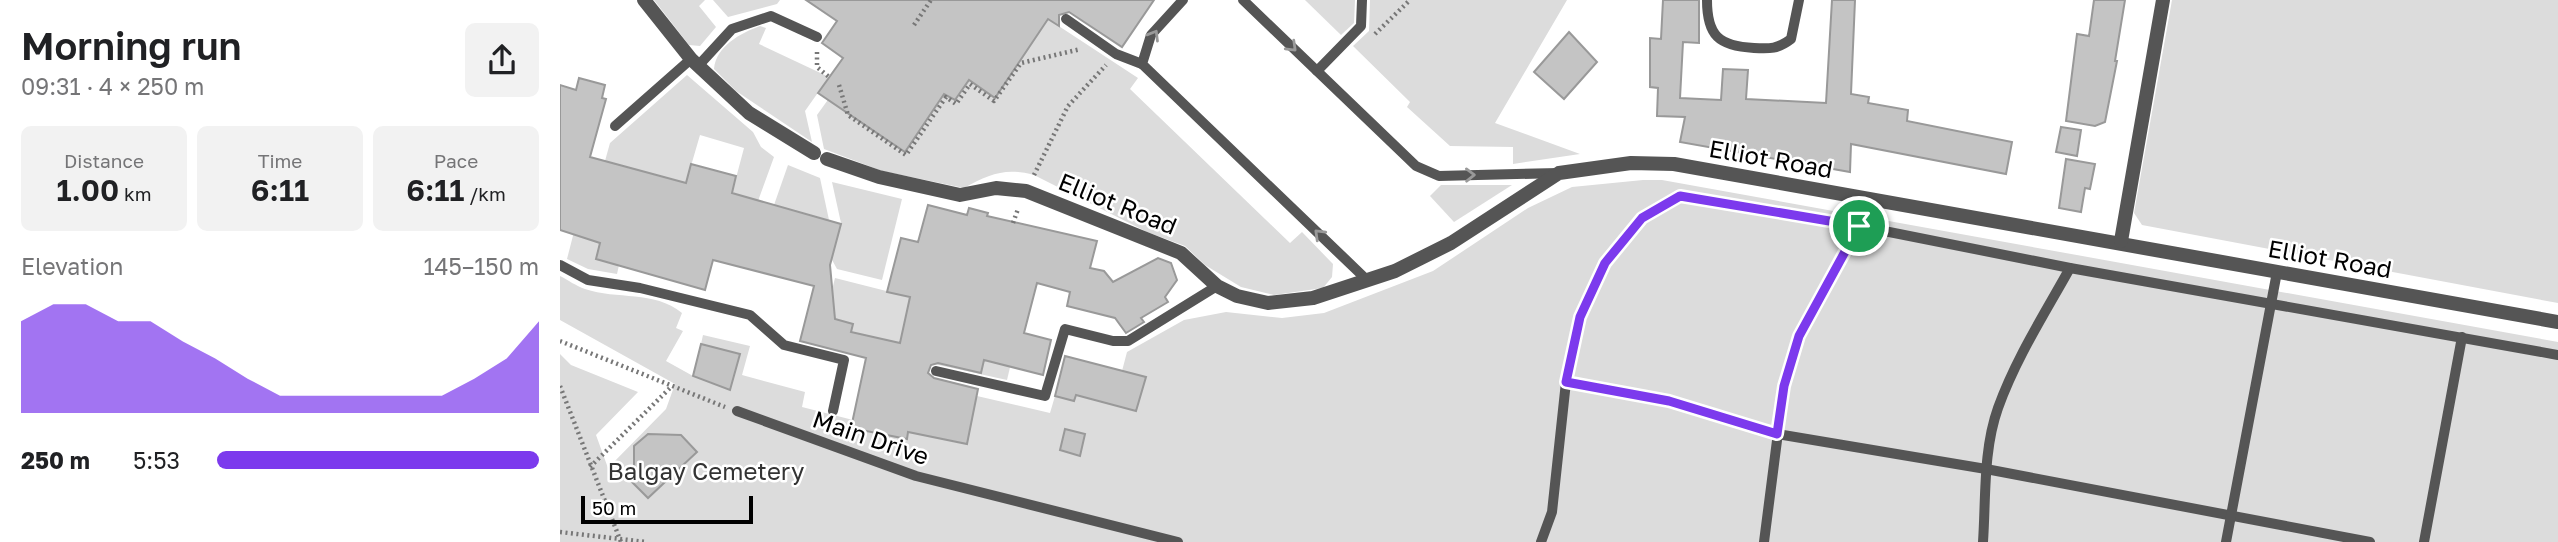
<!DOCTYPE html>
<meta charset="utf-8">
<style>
:root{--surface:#fff;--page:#f2f2f2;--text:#202124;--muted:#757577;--accent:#7c3aed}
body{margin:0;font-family:"Golos Text",sans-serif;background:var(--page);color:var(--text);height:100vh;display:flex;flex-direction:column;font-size:26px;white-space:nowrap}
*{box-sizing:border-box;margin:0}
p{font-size:23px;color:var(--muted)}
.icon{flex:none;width:38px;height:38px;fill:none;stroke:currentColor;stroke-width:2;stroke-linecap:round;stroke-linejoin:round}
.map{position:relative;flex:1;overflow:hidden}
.details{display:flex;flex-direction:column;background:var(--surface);width:560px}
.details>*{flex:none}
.scale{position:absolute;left:21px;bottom:18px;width:172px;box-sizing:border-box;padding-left:7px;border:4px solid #000;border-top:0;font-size:19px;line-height:24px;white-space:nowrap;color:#000;-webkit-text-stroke:5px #fff;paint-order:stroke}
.pin{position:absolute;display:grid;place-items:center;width:60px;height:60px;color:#fff;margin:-30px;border:4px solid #fff;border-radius:50%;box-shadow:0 2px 7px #0007}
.round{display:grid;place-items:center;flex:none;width:74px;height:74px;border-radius:10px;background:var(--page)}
.headline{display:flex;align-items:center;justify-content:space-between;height:119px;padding:0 21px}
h1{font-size:38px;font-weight:600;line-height:52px}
.stats{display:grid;grid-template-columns:repeat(3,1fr);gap:10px;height:119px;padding:7px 21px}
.stats div{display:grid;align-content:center;border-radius:10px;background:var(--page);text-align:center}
.stats b{font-size:30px;font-weight:600}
.stats small{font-size:19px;font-weight:400}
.stats p{font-size:19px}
.chart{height:196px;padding:14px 21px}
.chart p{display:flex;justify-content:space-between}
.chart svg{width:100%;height:126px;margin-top:7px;fill:var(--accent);opacity:.7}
ul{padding:0 21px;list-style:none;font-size:23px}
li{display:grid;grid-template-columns:112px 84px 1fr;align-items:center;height:52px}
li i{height:18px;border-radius:9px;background:var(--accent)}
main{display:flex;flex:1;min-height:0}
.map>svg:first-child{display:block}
</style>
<main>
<section class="details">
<div class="headline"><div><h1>Morning run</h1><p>09:31 · 4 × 250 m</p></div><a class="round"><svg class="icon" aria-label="share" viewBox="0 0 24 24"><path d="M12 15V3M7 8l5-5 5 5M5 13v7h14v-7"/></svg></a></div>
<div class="stats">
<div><p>Distance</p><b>1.00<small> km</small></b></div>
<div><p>Time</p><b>6:11</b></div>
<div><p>Pace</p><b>6:11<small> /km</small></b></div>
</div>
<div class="chart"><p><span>Elevation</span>145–150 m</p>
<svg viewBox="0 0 160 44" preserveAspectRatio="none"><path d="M0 44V12L10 6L20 6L30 12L40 12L50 19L60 25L70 32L80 38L90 38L100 38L110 38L120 38L130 38L140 32L150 25L160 12V44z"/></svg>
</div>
<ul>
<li><b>250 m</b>5:53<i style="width:100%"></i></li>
</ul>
</section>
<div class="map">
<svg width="1998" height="542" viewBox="0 0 1998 542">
<rect width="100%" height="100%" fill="#fff"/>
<g fill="#dcdcdc">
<polygon points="94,0 145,0 139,6 156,27 140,46 129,45"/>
<polygon points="153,0 220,0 217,4 168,17"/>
<polygon points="745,0 795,0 794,23 781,35"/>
<polygon points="810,0 1007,0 935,123 1020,154 953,164 953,147 890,146 847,107 850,102 793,46 809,31"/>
<polygon points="1612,0 1998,0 1998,303 1582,225 1574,213"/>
<path d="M 488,19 L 578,78 L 570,89 L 730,243 L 742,232 L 773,264 L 772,277 L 763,288 L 714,295 L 681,287 L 645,265 L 625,246 L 587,232 L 474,175 C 446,167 429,174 404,188 L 322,171 L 264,149 L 257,115 L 293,65 L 345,151 L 384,94 L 395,100 L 409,80 L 435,97 Z"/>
<path d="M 200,26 L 206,28 L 199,44 L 269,77 L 245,111 L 252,142 L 176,91 L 154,69 C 156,46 181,33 200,26 Z"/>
<polygon points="127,75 193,132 201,147 214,157 198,201 172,193 184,148 140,135 126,183 45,161 50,143"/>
<polygon points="228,165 260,178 269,220 214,205"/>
<path d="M 1083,180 L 1102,180 L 1998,342 L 1998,542 L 0,542 L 0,354 L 11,365 L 78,392 L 36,435 L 48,468 L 106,409 L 115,384 L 0,320 L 0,276 C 8,280 16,286 25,289 C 57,300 94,290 122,313 L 116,328 L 123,331 L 106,361 L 133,376 L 170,390 L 180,355 L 141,344 L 143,335 L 190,346 L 182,375 L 245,392 L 242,407 L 293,420 L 292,428 L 346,439 L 348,432 L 407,444 L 417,396 L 490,413 L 495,396 L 516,395 L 576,411 L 585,378 L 562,371 L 567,352 L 624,320 L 666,312 L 722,318 L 764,313 L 873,271 L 968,208 L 1012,187 Z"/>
<polygon points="272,182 342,199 322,280 277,269 271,258 281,223"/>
<polygon points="881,185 952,185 894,222 870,196"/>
<polygon points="17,202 59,265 57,274 28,269 7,259 16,224"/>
<polygon points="275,278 350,297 340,343 311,337 308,348 273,319 272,290"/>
<polygon points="360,300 451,363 447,380 365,362"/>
</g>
<g fill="#c4c4c4" stroke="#999" stroke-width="2">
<polygon points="246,0 594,0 562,47 509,12 499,15 499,26 488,19 435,98 409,80 395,100 384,94 345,152 258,93 283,58 262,43 277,21"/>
<polygon points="1103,0 1139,0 1139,43 1123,42 1120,98 1161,100 1163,69 1188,70 1186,99 1266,103 1272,0 1295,0 1291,94 1309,97 1308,103 1348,110 1347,121 1452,142 1446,174 1291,144 1290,172 1120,142 1125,117 1097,116 1098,88 1090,87 1090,38 1101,39"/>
<polygon points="1534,0 1565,0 1555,61 1557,61 1545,122 1535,126 1506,121 1517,34 1529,36"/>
<polygon points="1009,32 1037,62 1004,99 974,72"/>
<polygon points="19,78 45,85 42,98 46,99 30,157 126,183 131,164 176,176 172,193 281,224 270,265 275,319 293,324 291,332 340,343 350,297 327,292 341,238 358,242 368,205 407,215 409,208 428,213 427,216 537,241 530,268 544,271 553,282 598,258 611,263 617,280 605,297 608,302 581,318 584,322 566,333 555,318 507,306 510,292 477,283 464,333 491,340 483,375 424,360 421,373 378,363 371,365 368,373 374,378 418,389 407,444 348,432 347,439 291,428 306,358 240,341 254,286 153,260 145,290 36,259 40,243 0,230 0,85 16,90"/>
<polygon points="1501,127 1521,130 1517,156 1496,152"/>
<polygon points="1506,159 1535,164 1530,189 1525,188 1521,212 1499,208"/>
<polygon points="141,344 180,354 170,390 133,376"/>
<polygon points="505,356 586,377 576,411 516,395 514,401 495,396"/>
<polygon points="505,429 525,434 520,456 500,450"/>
<polygon points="88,434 121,435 137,452 88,498 69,479 74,475 74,446"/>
</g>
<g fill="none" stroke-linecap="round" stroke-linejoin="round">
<g stroke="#777" stroke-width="4.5" stroke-dasharray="2 3.5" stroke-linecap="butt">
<polyline points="354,25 371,0"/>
<polyline points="815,34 850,0"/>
<polyline points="257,52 257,67 269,77"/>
<polyline points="279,85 288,115 346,155 386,97 396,104 410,84 434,101 461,63 521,49"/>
<polyline points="474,175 508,106 546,65"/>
<polyline points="453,223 458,209"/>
<polyline points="0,341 165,407"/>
<polyline points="0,386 61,542"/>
<polyline points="30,467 111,387"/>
<polyline points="0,532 86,542"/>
</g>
<g stroke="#555" stroke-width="10">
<polyline points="623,0 591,35 582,64 808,281"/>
<polyline points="683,0 856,166 879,176 999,173"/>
<path d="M 1147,0 C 1147,36 1159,46 1194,48 C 1210,49 1218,49 1231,39 L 1239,0"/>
<polyline points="506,19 556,54 582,64"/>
<polyline points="138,66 172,29 211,16 257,37"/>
<polyline points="757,71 801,26 802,0"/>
<polyline points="55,126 131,59"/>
<polyline points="0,265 28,280 80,288 190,315 224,345 284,360 273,411"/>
<polyline points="376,371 485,396 505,329 553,341 568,341 657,286"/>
<polyline points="1006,382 1109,401 1217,434 1426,469 1810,542"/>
<polyline points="177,411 356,476 618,542"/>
<polyline points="981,542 992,512 1006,382 1020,317 1045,263 1081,218 1120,196 1299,226 1510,268 1998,355"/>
<polyline points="1204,542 1224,386 1239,336 1299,226"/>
<path d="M 1423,542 C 1426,498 1423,450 1438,408 C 1456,358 1485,313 1510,268"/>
<polyline points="1666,542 1717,272"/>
<polyline points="1864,542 1902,337"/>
</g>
<g stroke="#555" stroke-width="14">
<polyline points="84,0 131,59 189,113 254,153"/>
<polyline points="267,159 319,177 400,195 436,188 466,191 621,253 657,286 677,296 708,303 753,298 835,271 891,243 999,173 1071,163 1114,164 1998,322"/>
<polyline points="1561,241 1603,0"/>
</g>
</g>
<defs><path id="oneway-chevron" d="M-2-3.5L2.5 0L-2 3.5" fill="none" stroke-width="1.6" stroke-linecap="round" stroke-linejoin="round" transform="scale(1.75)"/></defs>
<g stroke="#999">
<use href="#oneway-chevron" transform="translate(594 35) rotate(-59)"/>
<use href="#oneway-chevron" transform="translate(732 47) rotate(44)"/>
<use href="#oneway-chevron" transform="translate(910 175) rotate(-1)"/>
<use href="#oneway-chevron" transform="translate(759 234) rotate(-136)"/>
</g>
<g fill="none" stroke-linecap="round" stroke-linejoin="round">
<g stroke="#fff" stroke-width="14">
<polygon id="route" points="1120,196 1299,226 1239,336 1224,386 1217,434 1109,401 1006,382 1020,317 1045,263 1082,218"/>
</g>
<use href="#route" stroke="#7c3aed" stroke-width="9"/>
</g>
<g text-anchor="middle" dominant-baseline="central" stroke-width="5" stroke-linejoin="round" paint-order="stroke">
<g font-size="24" fill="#000" stroke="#fff">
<text transform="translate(1211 158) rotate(10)">Elliot Road</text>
<text transform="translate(558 203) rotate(22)">Elliot Road</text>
<text transform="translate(1770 258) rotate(10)">Elliot Road</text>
<text transform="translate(311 437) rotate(19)">Main Drive</text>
</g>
<g font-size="24" fill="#333" stroke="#fff">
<text x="146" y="470">Balgay Cemetery</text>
</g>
</g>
</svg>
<div class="scale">50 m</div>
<div class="pin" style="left:1299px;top:226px;background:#1e9e55"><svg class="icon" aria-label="arrive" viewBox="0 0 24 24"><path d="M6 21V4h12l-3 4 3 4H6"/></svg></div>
</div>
</main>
